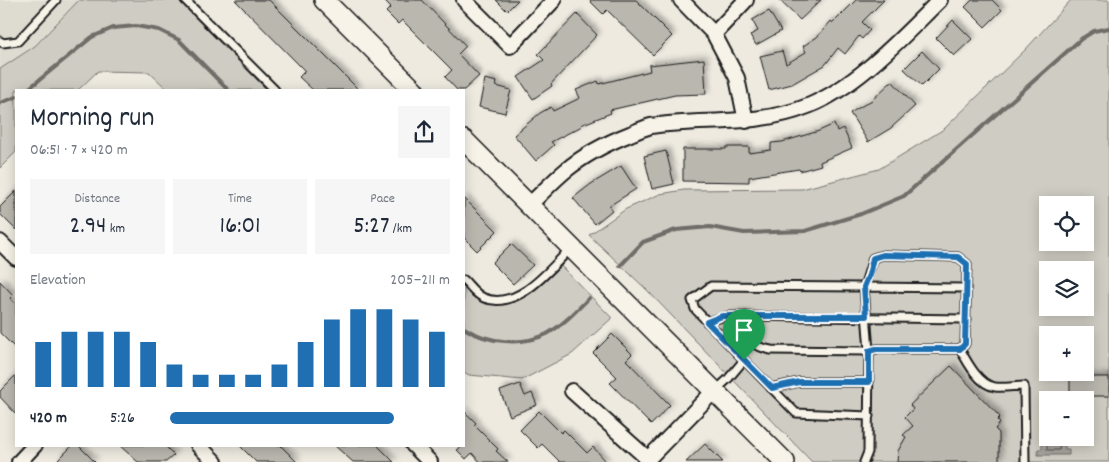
<!DOCTYPE html>
<meta charset="utf-8">
<style>
:root{--surface:#fff;--page:#f6f6f7;--text:#1f2937;--muted:#747a83;--accent:#1f6fb2}
body{margin:0;font-family:Dekko,sans-serif;background:var(--page);color:var(--text);height:100vh;display:flex;flex-direction:column;font-size:19px;white-space:nowrap}
*{box-sizing:border-box;margin:0}
p{font-size:16px;color:var(--muted)}
.icon{flex:none;width:28px;height:28px;fill:none;stroke:currentColor;stroke-width:2;stroke-linecap:round;stroke-linejoin:round}
.map{position:relative;flex:1;overflow:hidden}
.sheet{position:absolute;left:15px;top:89px;width:450px;height:358px;display:flex;flex-direction:column;background:var(--surface);border-radius:0px;box-shadow:0 2px 12px #0003}
.sheet>*{flex:none}
.fabs{position:absolute;left:1039px;top:196px;display:grid;gap:10px}
.fabs a{display:grid;place-items:center;width:55px;height:55px;border-radius:0px;background:var(--surface);box-shadow:0 2px 12px #0003;font-size:25px}
.pin{position:absolute;display:grid;place-items:center;width:42px;height:42px;color:#fff;margin:-51px -21px;border-radius:50% 50% 50% 0;rotate:-45deg;box-shadow:0 0 5px #0007}
.pin .icon{rotate:45deg}
.round{display:grid;place-items:center;flex:none;width:52px;height:52px;border-radius:0px;background:var(--page)}
.headline{display:flex;align-items:center;justify-content:space-between;height:85px;padding:0 15px}
h1{font-size:28px;font-weight:600;line-height:38px}
.figures{display:grid;grid-template-columns:repeat(3,1fr);gap:8px;height:85px;padding:5px 15px}
.figures div{display:grid;align-content:center;border-radius:0px;background:var(--page);text-align:center}
.figures b{font-size:25px;font-weight:600}
.figures small{font-size:14px;font-weight:400}
.figures p{font-size:14px}
.chart{height:140px;padding:10px 15px}
.chart p{display:flex;justify-content:space-between}
.chart svg{width:100%;height:90px;margin-top:5px;stroke:var(--accent);stroke-width:6}
ul{padding:0 15px;list-style:none;font-size:16px}
li{display:grid;grid-template-columns:80px 60px 1fr;align-items:center;height:38px}
li i{height:12px;border-radius:6px;background:var(--accent)}
.map>svg:first-child{display:block}
</style>
<div class="map">
<svg width="1109" height="462" viewBox="0 0 1109 462">
<defs>
<filter id="shadow"><feDropShadow dx="3.5" dy="-3.5" stdDeviation="2.5" flood-color="#0004"/></filter>
</defs>
<rect width="100%" height="100%" fill="#eeeae0"/>
<filter id="ink" filterUnits="userSpaceOnUse"><feTurbulence type="fractalNoise" baseFrequency=".02" numOctaves="2"/><feDisplacementMap in="SourceGraphic" scale="10" xChannelSelector="R" yChannelSelector="G"/><feConvolveMatrix kernelMatrix="1 2 1 2 8 2 1 2 1" color-interpolation-filters="sRGB"/></filter>
<g filter="url(#ink)">
<polygon fill="#dedbd1" points="0,0 79,0 35,46 0,69"/>
<g fill="#cfccc3" stroke="#767470" fill-rule="evenodd">
<polygon points="79,0 178,0 267,90 168,90 149,72 98,71 78,90 16,90 16,152 0,168 0,69 35,46"/>
<path d="M 1071,0 L 1109,0 L 1109,462 L 812,462 L 647,290 L 589,235 L 626,209 L 660,194 L 684,190 L 802,189 L 879,169 L 944,129 L 1026,49 ZM 1048,205 L 1085,205 L 1085,242 L 1048,242 ZM 1048,270 L 1085,270 L 1085,308 L 1048,308 ZM 1048,335 L 1085,335 L 1085,372 L 1048,372 ZM 1048,400 L 1085,400 L 1085,438 L 1048,438 Z"/>
<path d="M 561,266 L 612,318 L 572,354 L 522,380 L 469,375 L 464,372 L 464,289 C 471,297 480,302 491,304 C 520,309 541,284 561,266 Z"/>
</g>
<polygon fill="#a6a39d" stroke="#6f6d69" points="1042,415 1047,415 1048,438 1065,438 1065,449 1069,449 1069,455 1038,455 1038,449 1042,449"/>
<g fill="none" stroke-linecap="round" stroke-linejoin="round">
<polyline stroke="#535250" stroke-width="1" points="1048,420 1047,450 1059,450 1060,438"/>
<g stroke="#6f6d69" stroke-width="4">
<polyline points="27,90 92,37 113,28 136,26 159,30 179,40 228,90"/>
<polyline points="0,103 16,97"/>
<polyline points="620,266 643,242 676,230 710,227 744,233 805,231 861,214 904,196 1081,39 1094,31 1109,28"/>
<path d="M 464,328 C 487,343 522,346 547,334 C 563,325 576,311 589,298"/>
</g>
</g>
<g fill="#bab7af" stroke="#1c1c1c" filter="url(#shadow)">
<polygon points="235,0 269,0 359,90 313,90 299,77 305,71"/>
<polygon points="384,0 422,0 466,46 458,54 479,76 464,90 457,90 445,77 452,70 402,20 398,24 386,12 391,7"/>
<polygon points="496,0 518,0 507,11"/>
<polygon points="589,0 636,0 672,36 653,55 607,10 603,14"/>
<polygon points="779,0 821,0 800,20"/>
<polygon points="856,0 884,0 862,22 870,30 862,39 859,36 845,54 838,48 825,65 792,84 769,90 760,56 782,51 786,64 806,52 803,46 817,37 831,21 833,23"/>
<polygon points="972,0 992,0 1002,10 985,27 965,7"/>
<polygon points="769,11 781,31 756,45 750,35 758,31 752,20"/>
<polygon points="577,14 597,35 551,84 552,86 533,99 518,77 544,60 538,54"/>
<polygon points="953,20 972,39 954,56 936,38"/>
<polygon points="922,51 939,69 922,86 904,69"/>
<polygon points="704,59 706,94 675,95 610,110 611,113 581,125 582,126 551,142 554,145 536,161 514,135 540,113 551,107 553,111 580,98 576,90 598,81 599,84 650,71 649,65"/>
<polygon points="485,79 497,82 496,86 511,90 505,113 479,107"/>
<polygon points="892,81 915,106 891,128 868,142 850,113 872,100"/>
<polygon points="834,124 837,131 843,128 852,148 820,162 821,165 800,171 799,169 749,177 749,182 683,181 683,149 726,149 726,147 749,147 749,153 771,150 771,143 782,142 819,131"/>
<polygon points="666,151 674,184 652,189 644,156"/>
<polygon points="621,166 636,189 609,206 612,210 595,224 573,198 591,184"/>
<polygon points="16,191 16,230 0,214 0,207"/>
<polygon points="464,198 497,231 477,251 464,238"/>
<polygon points="511,244 533,265 513,284 492,263"/>
<polygon points="0,281 13,295 10,298 16,305 16,349 0,333"/>
<polygon points="612,334 632,354 626,360 670,405 651,425 610,383 617,377 593,353"/>
<polygon points="951,366 1000,417 997,420 1000,423 995,429 999,433 999,462 897,462 898,451 906,437 903,435 913,426 905,417 913,409 910,405"/>
<polygon points="16,375 16,414 0,397 0,391"/>
<rect x="1070" y="377" width="39" height="19"/>
<polygon points="520,384 525,396 532,393 537,405 510,416 500,391"/>
<polygon points="464,411 476,423 474,425 498,449 496,451 508,462 480,462 472,453 466,459 457,450 464,445"/>
<polygon points="539,411 561,433 564,430 587,453 593,447 607,462 560,462 542,444 538,448 520,430"/>
<polygon points="705,444 723,462 686,462"/>
<polygon points="73,445 78,445 95,462 56,462"/>
<polygon points="119,445 164,445 174,455 166,462 138,462"/>
<polygon points="239,445 280,445 297,462 256,462"/>
<polygon points="334,445 377,445 394,462 353,462"/>
</g>
<g fill="none" stroke-linecap="round" stroke-linejoin="round">
<g stroke="#1c1c1c" stroke-width="11">
<g id="lane">
<polyline points="185,0 275,90"/>
<polyline points="0,41 3,43 18,41 56,0"/>
<path d="M 464,280 C 470,286 476,295 484,298 C 518,311 550,269 570,249"/>
<path d="M 746,316 C 748,338 746,345 771,350 L 869,351 L 864,287 L 966,288"/>
<polyline points="707,322 722,317 730,316 966,319"/>
<polyline points="744,360 695,309 692,300 711,286 864,287 873,258 883,255 958,257 967,264 965,344 960,349"/>
<polyline points="771,388 799,382 869,382"/>
<polyline points="715,391 728,379 744,360 796,413 869,416"/>
<path d="M 864,462 L 868,452 L 869,351 L 876,349 L 960,349 C 967,362 979,385 995,387 C 1004,388 1015,386 1024,386 L 1025,462"/>
</g>
</g>
<g stroke="#1c1c1c" stroke-width="18">
<g id="street">
<polyline points="464,0 510,46 554,0"/>
<polyline points="681,0 714,34 737,78 746,121"/>
<polyline points="714,34 746,0"/>
<path d="M 529,205 C 541,194 552,182 565,171 C 584,155 607,143 630,134 C 637,131 644,128 651,126 C 705,118 756,127 808,106 C 858,86 902,37 940,0"/>
<polyline points="0,242 16,258"/>
<polyline points="572,391 648,459"/>
<polyline points="198,445 215,462"/>
<polyline points="413,445 430,462"/>
<polyline points="19,462 35,445"/>
<polyline points="645,462 714,391"/>
</g>
</g>
<g stroke="#1c1c1c" stroke-width="22">
<g id="secondary">
<polyline points="324,0 414,90"/>
<polyline points="464,140 785,462"/>
</g>
</g>
<use href="#lane" stroke="#f7f3e8" stroke-width="7"/>
<use href="#street" stroke="#f7f3e8" stroke-width="14"/>
<use href="#secondary" stroke="#f7f3e8" stroke-width="19"/>
</g>
</g>
<g fill="none" stroke-linecap="round" stroke-linejoin="round" filter="url(#ink)">
<g stroke="#fff" stroke-width="10">
<polygon id="route" points="883,255 958,257 967,264 965,344 960,349 876,349 869,351 869,382 799,382 772,388 707,322 722,316 866,316 864,287 869,275 873,258"/>
</g>
<use href="#route" stroke="#1f6fb2" stroke-width="6"/>
</g>
</svg>
<div class="fabs">
<a><svg class="icon" aria-label="locate" viewBox="0 0 24 24"><circle cx="12" cy="12" r="6"/><path d="M12 2v4M12 18v4M2 12h4M18 12h4"/></svg></a>
<a><svg class="icon" aria-label="layers" viewBox="0 0 24 24"><path d="M12 4l9 5-9 5-9-5zM3 14l9 5 9-5"/></svg></a>
<a>+</a>
<a>−</a>
</div>
<div class="pin" style="left:744px;top:360px;background:#1e9e55"><svg class="icon" aria-label="arrive" viewBox="0 0 24 24"><path d="M6 21V4h12l-3 4 3 4H6"/></svg></div>
<section class="sheet">
<div class="headline"><div><h1>Morning run</h1><p>06:51 · 7 × 420 m</p></div><a class="round"><svg class="icon" aria-label="share" viewBox="0 0 24 24"><path d="M12 15V3M7 8l5-5 5 5M5 13v7h14v-7"/></svg></a></div>
<div class="figures">
<div><p>Distance</p><b>2.94<small> km</small></b></div>
<div><p>Time</p><b>16:01</b></div>
<div><p>Pace</p><b>5:27<small> /km</small></b></div>
</div>
<div class="chart"><p><span>Elevation</span>205–211 m</p>
<svg viewBox="0 0 160 44" preserveAspectRatio="none"><path d="M5 44V22M15 44V17M25 44V17M35 44V17M45 44V22M55 44V33M65 44V38M75 44V38M85 44V38M95 44V33M105 44V22M115 44V11M125 44V6M135 44V6M145 44V11M155 44V17"/></svg>
</div>
<ul>
<li><b>420 m</b>5:26<i style="width:80%"></i></li>
</ul>
</section>
</div>
